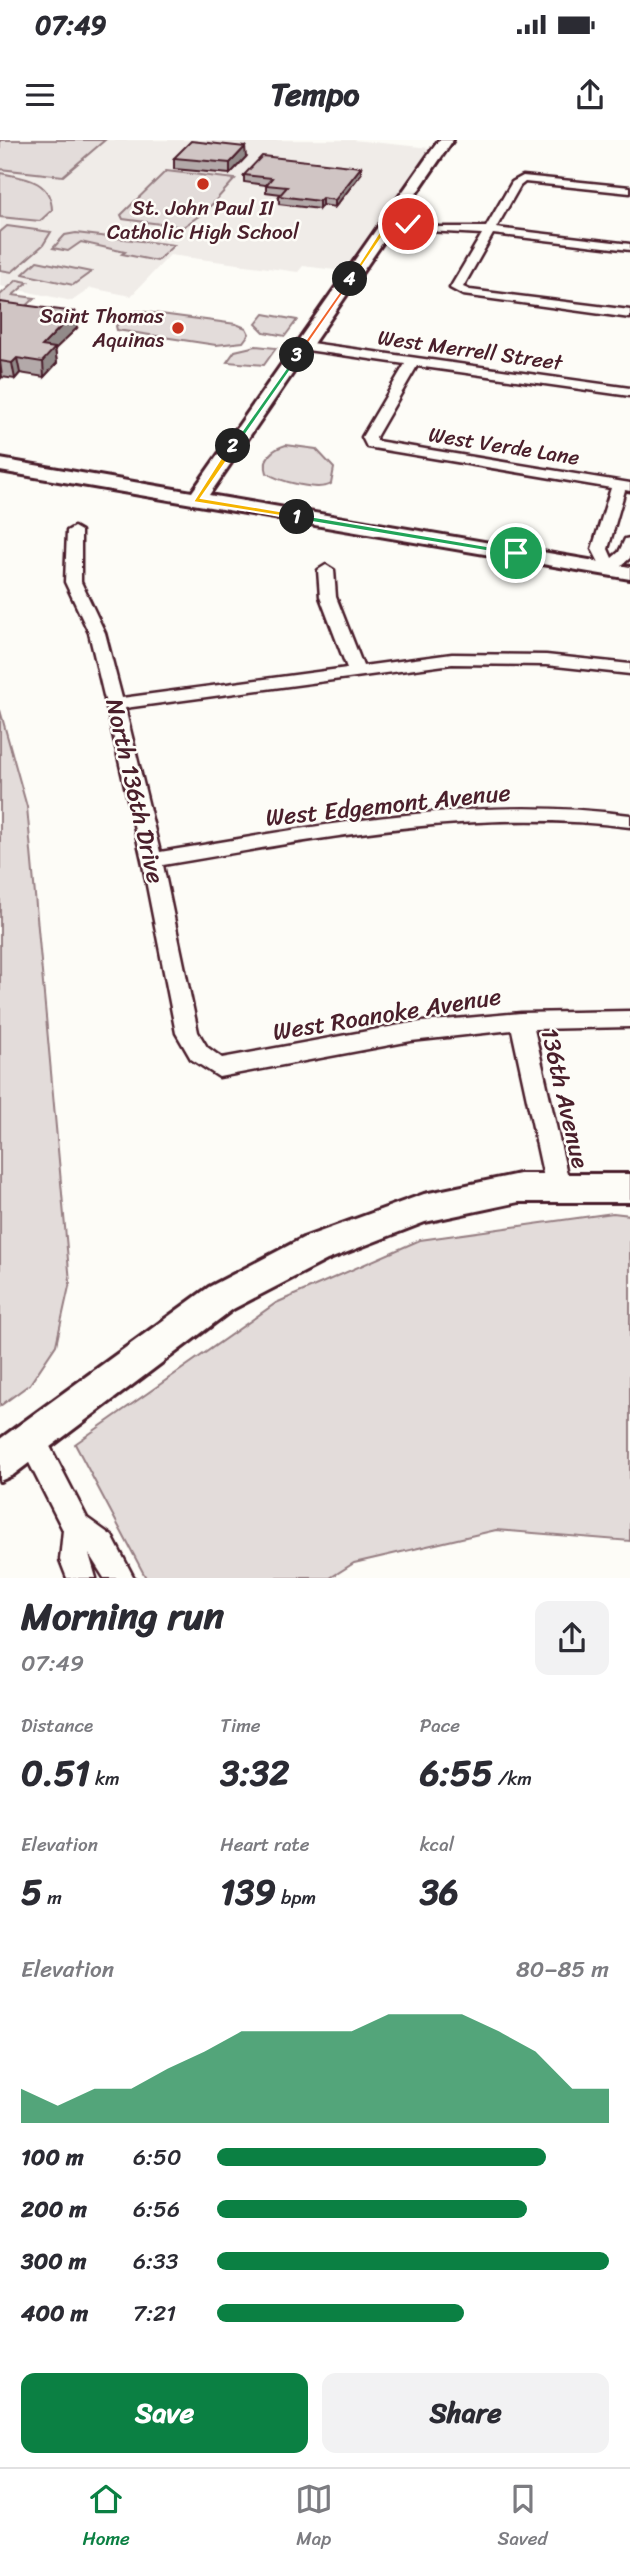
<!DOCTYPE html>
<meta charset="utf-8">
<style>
:root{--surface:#fff;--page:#f2f2f3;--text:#2b2b33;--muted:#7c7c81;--line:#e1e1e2;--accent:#0b8043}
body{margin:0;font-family:Sriracha,sans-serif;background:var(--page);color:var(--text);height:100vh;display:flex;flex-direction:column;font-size:26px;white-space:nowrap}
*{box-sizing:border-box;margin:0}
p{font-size:23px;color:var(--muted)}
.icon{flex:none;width:38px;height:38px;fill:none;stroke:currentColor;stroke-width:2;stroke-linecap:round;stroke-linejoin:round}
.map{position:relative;height:1438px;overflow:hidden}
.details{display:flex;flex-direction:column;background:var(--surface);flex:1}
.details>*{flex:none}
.pin{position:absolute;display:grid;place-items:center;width:60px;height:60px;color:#fff;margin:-30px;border:4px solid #fff;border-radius:50%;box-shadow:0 2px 7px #0007}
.km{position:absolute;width:35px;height:35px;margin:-18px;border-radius:50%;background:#222;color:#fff;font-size:19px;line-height:35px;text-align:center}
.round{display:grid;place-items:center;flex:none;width:74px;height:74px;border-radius:14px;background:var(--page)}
.summary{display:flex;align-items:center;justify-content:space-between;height:119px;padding:0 21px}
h1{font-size:38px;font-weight:800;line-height:52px}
.stats{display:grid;grid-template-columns:repeat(3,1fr);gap:10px;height:119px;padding:7px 21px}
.stats div{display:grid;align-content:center}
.stats b{font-size:35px;font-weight:800}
.stats small{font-size:19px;font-weight:400}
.stats p{font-size:19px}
.chart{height:196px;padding:14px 21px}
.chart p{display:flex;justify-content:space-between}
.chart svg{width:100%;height:126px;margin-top:7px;fill:var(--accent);opacity:.7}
.primary-button{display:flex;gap:14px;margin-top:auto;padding:14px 21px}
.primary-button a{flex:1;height:80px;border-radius:14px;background:var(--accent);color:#fff;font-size:28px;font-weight:800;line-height:80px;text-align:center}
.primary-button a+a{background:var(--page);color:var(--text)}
ul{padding:0 21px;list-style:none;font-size:23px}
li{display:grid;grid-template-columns:112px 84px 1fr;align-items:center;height:52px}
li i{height:18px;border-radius:9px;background:var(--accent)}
.status{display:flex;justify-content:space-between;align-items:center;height:49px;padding:0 35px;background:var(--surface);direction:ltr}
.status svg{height:19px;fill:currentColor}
header{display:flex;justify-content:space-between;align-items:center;height:91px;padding:0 21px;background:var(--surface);font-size:32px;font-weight:800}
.menu{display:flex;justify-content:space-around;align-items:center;height:98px;border-top:2px solid var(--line);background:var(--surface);font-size:19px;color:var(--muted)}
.menu a{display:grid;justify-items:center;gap:4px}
.menu .selected{color:var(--accent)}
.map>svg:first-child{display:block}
</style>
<div class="status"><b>07:49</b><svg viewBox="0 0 49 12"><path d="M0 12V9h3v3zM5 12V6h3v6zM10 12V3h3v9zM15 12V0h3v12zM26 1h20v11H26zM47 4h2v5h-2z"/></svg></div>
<header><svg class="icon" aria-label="menu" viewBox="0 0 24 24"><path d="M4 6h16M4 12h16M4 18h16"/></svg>Tempo<svg class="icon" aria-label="share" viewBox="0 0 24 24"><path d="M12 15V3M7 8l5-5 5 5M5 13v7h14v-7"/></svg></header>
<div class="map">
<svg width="630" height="1438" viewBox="0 0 630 1438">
<rect width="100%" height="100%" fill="#fdfcf7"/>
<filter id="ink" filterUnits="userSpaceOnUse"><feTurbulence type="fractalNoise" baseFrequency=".0143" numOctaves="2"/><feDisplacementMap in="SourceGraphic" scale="14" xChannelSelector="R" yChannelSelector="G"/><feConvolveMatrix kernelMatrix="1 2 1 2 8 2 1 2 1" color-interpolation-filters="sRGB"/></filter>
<g filter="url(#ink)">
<polygon fill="#f0ece8" points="0,0 353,0 430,8 343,131 303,126 298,132 170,115 131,156 91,148 72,161 0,146"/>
<g fill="#e3dcda" stroke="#967e82" stroke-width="2">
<polygon points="0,0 105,0 63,36 0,29"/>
<polygon points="166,31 235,39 206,71 183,87 123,79 121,75"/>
<path d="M 0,33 C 25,38 51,40 52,70 L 40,81 L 0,77 Z"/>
<polygon points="7,86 51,92 43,105 12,132 0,130 0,92"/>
<polygon points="76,93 174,105 157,121 122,114 125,112 81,102 68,111 53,108 65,95"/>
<polygon points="37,121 91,132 73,145 23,134"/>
<polygon points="17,140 28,142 13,155 35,158 18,174 0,171 0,155"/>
<polygon points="138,171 236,184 246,188 249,194 243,202 216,205 117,190 116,186 128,173"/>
<polygon points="264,174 297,180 285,196 264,192 256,184"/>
<polygon points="256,206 276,208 264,225 227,222 235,211"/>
<path d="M 286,305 L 316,309 L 334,328 L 331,344 C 319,352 278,341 267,333 C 262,317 273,309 286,305 Z"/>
<polygon points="0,570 27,667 70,1142 56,1205 30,1244 0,1266"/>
<polygon points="613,1073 630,1075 630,1401 496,1390 354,1423 330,1438 146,1438 75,1304 276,1163 420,1100"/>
</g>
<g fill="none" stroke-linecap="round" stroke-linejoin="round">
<g stroke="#4a1f2b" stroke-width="5">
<g id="street">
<polygon points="523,36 630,47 630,53 525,42 520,46 496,88 630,104 630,110 493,94 463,147 470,150 630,170 630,178 463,155 450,148 482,94 427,91 386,79 391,76 439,87 486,87 512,42"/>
<polygon points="304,202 630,248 630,256 417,226 376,297 377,301 630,343 630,351 625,350 608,409 612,418 619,412 625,399 630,398 630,418 614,432 604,432 592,409 611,348 367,307 362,297 405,224 300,209 300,203"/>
<path d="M 74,387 L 81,391 L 81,442 L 105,493 L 122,558 L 347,528 L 320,457 L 318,430 L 326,425 L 334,430 L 336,457 L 363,526 L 452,514 L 546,515 L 630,524 L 630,534 L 546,525 L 452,524 L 125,568 L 160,712 C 313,687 474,654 630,675 L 630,687 C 475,667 315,699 163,725 L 198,892 L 207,907 L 222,918 L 411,883 L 521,873 L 630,871 L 630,887 L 534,889 L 570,1047 L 566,1054 L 558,1057 L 550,1054 L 546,1047 L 512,890 L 411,901 L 219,937 L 191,919 L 176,893 L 142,720 L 106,564 L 89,493 L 65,442 L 67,391 Z"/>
<polygon points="31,1286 41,1289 87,1378 112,1396 134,1438 104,1438 89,1414 96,1438 67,1438 60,1420 63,1390 17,1299 21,1289"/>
</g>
</g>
<g stroke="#4a1f2b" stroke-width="6">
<g id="secondary">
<polygon points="439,0 453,0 209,355 630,427 630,439 0,331 0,319 192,352"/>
<polygon points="519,1034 630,1034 630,1062 519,1062 425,1082 327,1120 233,1169 13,1335 0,1341 0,1299 209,1147 303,1098 424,1054"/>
</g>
</g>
<use href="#street" fill="#fdfcf7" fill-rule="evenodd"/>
<use href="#secondary" fill="#fdfcf7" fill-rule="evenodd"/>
</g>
<g fill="#b3a9a9" stroke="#4a1f2b" stroke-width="2">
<polygon points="246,17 230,34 174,29 174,18"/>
<polygon points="361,34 335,67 322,65 319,69 279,64 279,56 281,54 266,52 266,45 244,42 244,35"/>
<polygon points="0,162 77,188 55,209 57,223 44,237 20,233 15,239 2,237 0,239"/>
</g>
<g fill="#928a89" stroke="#4a1f2b" stroke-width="2">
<polygon points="245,7 246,17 230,34 230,23"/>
<polygon points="361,27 361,34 335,67 335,60"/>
<polygon points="322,58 322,65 319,69 319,61"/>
<polygon points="75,172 77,188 55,209 57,223 44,237 42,206"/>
<polygon points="17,218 20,233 15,239 12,223"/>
<polygon points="0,221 2,237 0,239"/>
</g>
<g fill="#d0c5c4" stroke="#4a1f2b" stroke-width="2">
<polygon points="191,1 245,7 230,23 174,18"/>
<polygon points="262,16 361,27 335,60 322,58 319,61 279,56 287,47 266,45 272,38 244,35"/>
<polygon points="0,162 75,172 42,206 55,208 42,222 17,218 12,223 0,221"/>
</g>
</g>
<polygon fill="#22a559" stroke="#fff" stroke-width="2" points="297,374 516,411 520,413 516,416 294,379"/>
<polygon fill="#f5b400" stroke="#fff" stroke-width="2" points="230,304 237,306 201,358 297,374 300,379 193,362"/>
<polygon fill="#22a559" stroke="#fff" stroke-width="2" points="297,213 301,215 236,308 230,308"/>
<polygon fill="#f0652b" stroke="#fff" stroke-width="2" points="350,137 353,139 299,217 294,217"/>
<polygon fill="#f5b400" stroke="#fff" stroke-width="2" points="389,77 411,84 408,86 393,81 352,141 348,141"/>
<g fill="#c8321e" stroke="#fdfcf7" stroke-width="2.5">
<circle cx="203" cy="44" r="7"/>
<circle cx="178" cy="188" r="7"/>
</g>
<g text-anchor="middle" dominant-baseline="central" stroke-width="5" stroke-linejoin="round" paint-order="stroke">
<g font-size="21" fill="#4a1f2b" stroke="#fdfcf7">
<text x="203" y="68">St. John Paul II<tspan x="203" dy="24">Catholic High School</tspan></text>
<text x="164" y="176" text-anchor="end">Saint Thomas<tspan x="164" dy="24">Aquinas</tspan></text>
</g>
<g font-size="21" fill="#4a1f2b" stroke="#fdfcf7">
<text transform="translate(470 210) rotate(8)">West Merrell Street</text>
<text transform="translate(504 306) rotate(9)">West Verde Lane</text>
</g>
<g font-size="24" fill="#4a1f2b" stroke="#fdfcf7">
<text transform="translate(135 651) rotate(77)">North 136th Drive</text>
<text transform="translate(388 665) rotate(-6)">West Edgemont Avenue</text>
<text transform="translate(387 874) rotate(-9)">West Roanoke Avenue</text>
<text transform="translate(565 958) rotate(77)">136th Avenue</text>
</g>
</g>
</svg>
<div class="pin" style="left:516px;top:413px;background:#1e9e55"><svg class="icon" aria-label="arrive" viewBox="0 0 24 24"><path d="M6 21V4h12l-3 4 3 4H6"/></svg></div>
<div class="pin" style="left:408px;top:84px;background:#d93025"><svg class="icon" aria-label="check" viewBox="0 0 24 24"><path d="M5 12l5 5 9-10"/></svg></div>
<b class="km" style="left:297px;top:377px">1</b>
<b class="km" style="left:233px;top:306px">2</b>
<b class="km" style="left:297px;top:215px">3</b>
<b class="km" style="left:350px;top:139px">4</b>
</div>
<section class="details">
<div class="summary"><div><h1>Morning run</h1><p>07:49</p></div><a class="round"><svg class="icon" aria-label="share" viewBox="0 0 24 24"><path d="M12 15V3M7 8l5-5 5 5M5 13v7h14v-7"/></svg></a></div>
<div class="stats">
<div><p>Distance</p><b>0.51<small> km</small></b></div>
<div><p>Time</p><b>3:32</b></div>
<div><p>Pace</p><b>6:55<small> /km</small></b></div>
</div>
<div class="stats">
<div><p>Elevation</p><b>5<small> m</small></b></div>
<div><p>Heart rate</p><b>139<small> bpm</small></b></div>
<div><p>kcal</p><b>36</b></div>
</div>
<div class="chart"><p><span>Elevation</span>80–85 m</p>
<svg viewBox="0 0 160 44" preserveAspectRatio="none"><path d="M0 44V32L10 38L20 32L30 32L40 25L50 19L60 12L70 12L80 12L90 12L100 6L110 6L120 6L130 12L140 19L150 32L160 32V44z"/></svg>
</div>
<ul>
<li><b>100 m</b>6:50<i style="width:84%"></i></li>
<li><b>200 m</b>6:56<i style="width:79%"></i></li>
<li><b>300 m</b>6:33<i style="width:100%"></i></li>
<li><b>400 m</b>7:21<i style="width:63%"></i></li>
</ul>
<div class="primary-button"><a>Save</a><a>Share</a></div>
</section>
<nav class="menu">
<a class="selected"><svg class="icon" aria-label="home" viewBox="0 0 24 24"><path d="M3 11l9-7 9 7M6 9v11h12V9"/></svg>Home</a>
<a><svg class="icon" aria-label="map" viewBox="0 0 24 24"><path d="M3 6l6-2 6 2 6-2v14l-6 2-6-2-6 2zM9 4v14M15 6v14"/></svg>Map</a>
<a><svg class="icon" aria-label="saved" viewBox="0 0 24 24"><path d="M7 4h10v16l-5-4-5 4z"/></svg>Saved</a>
</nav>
